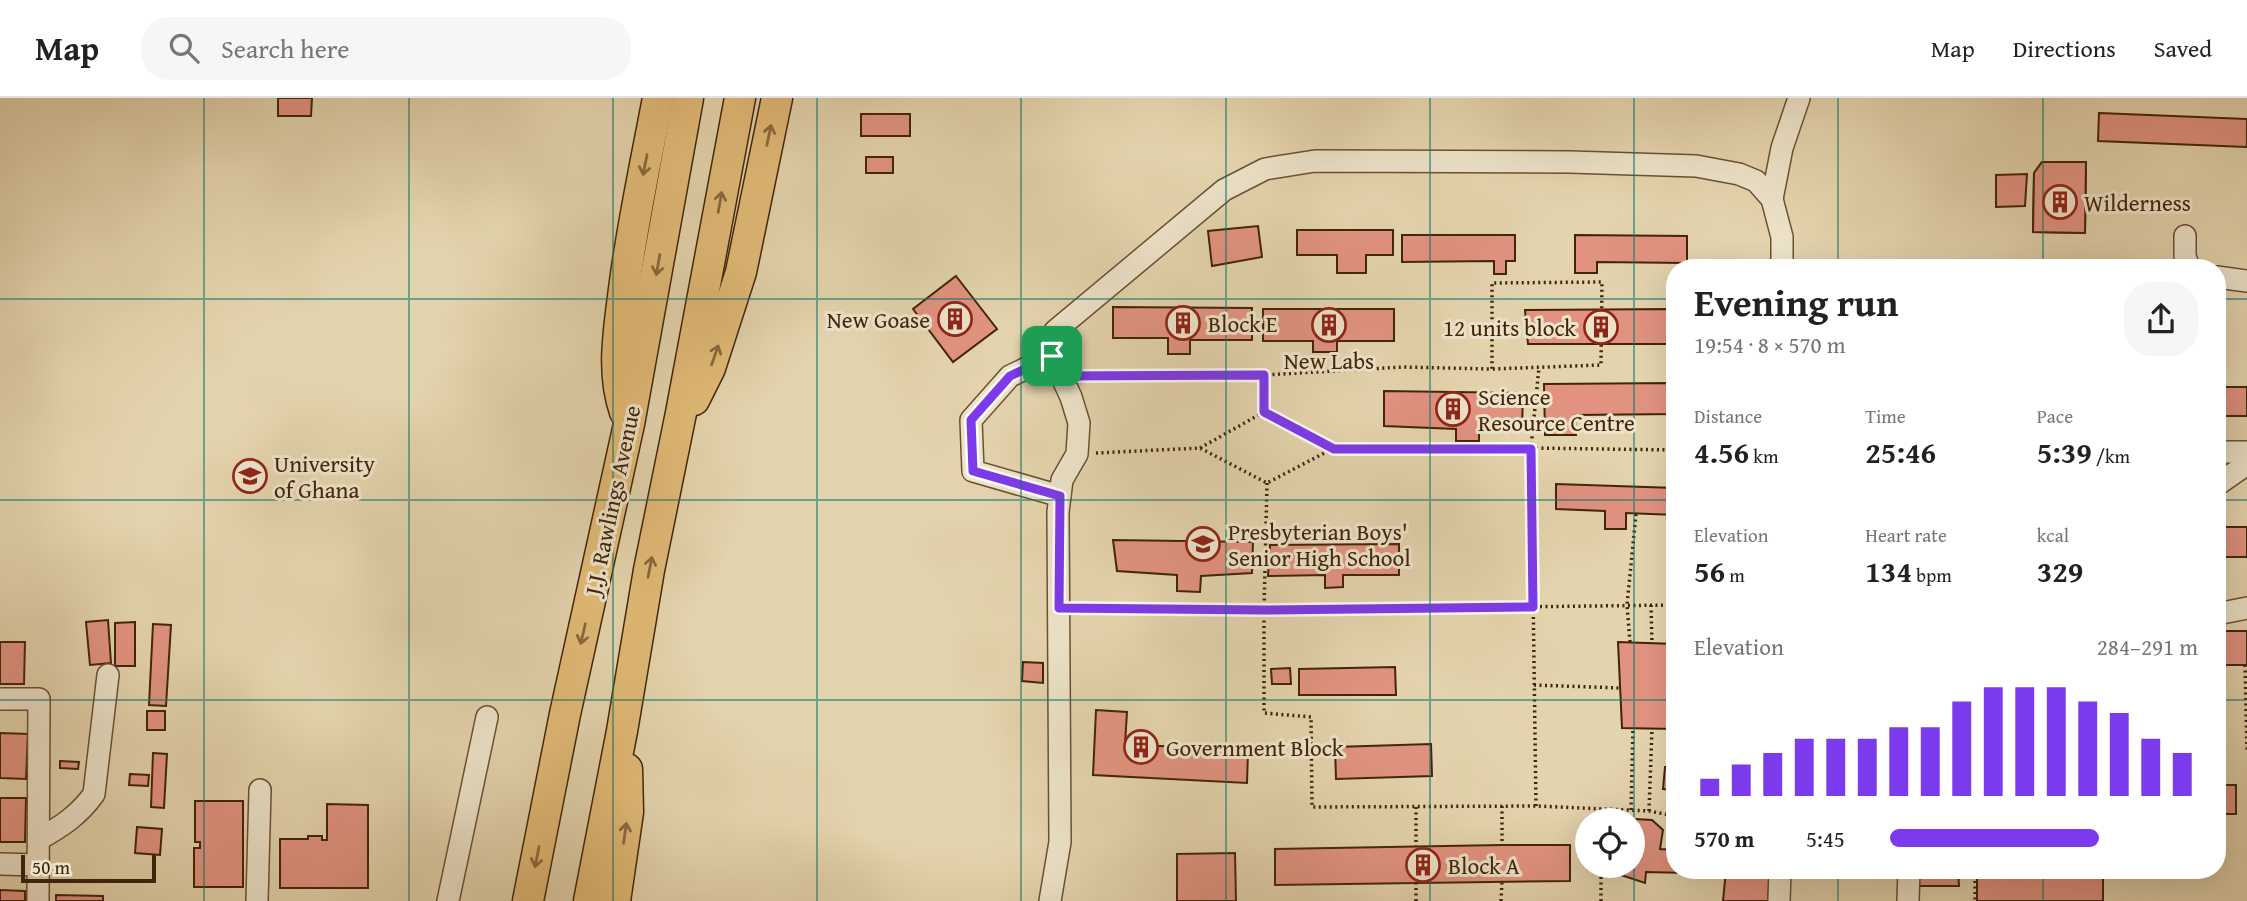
<!DOCTYPE html>
<meta charset="utf-8">
<style>
:root{--surface:#fff;--page:#f6f6f6;--text:#222;--muted:#767676;--line:#e0e0e0;--accent:#7c3aed}
body{margin:0;font-family:"Gentium Book Plus",serif;background:var(--page);color:var(--text);height:100vh;display:flex;flex-direction:column;font-size:26px;white-space:nowrap}
*{box-sizing:border-box;margin:0}
p{font-size:23px;color:var(--muted)}
.icon{flex:none;width:38px;height:38px;fill:none;stroke:currentColor;stroke-width:2;stroke-linecap:round;stroke-linejoin:round}
.map{position:relative;flex:1;overflow:hidden}
.details{position:absolute;left:1666px;top:161px;width:560px;height:620px;display:flex;flex-direction:column;background:var(--surface);border-radius:28px;box-shadow:0 7px 28px #0002}
.details>*{flex:none}
.tools{position:absolute;left:1575px;top:710px;display:grid;gap:14px}
.tools a{display:grid;place-items:center;width:70px;height:70px;border-radius:50%;background:var(--surface);box-shadow:0 7px 28px #0002;font-size:35px}
.scale{position:absolute;left:21px;bottom:18px;width:135px;box-sizing:border-box;padding-left:7px;border:4px solid #42240b;border-top:0;font-size:19px;line-height:24px;white-space:nowrap;color:#42240b;-webkit-text-stroke:5px #ede3ca;paint-order:stroke}
.pin{position:absolute;display:grid;place-items:center;width:60px;height:60px;color:#fff;margin:-30px;border-radius:14px;box-shadow:0 4px 10px #0006}
.round{display:grid;place-items:center;flex:none;width:74px;height:74px;border-radius:28px;background:var(--page)}
.headline{display:flex;align-items:center;justify-content:space-between;height:119px;padding:0 28px}
h1{font-size:38px;font-weight:600;line-height:52px}
.metrics{display:grid;grid-template-columns:repeat(3,1fr);gap:10px;height:119px;padding:7px 28px}
.metrics div{display:grid;align-content:center}
.metrics b{font-size:30px;font-weight:600}
.metrics small{font-size:19px;font-weight:400}
.metrics p{font-size:19px}
.chart{height:196px;padding:14px 28px}
.chart p{display:flex;justify-content:space-between}
.chart svg{width:100%;height:126px;margin-top:7px;stroke:var(--accent);stroke-width:6}
ul{padding:0 28px;list-style:none;font-size:23px}
li{display:grid;grid-template-columns:112px 84px 1fr;align-items:center;height:52px}
li i{height:18px;border-radius:9px;background:var(--accent)}
header{display:flex;align-items:center;gap:42px;box-sizing:border-box;height:98px;padding:0 35px;background:var(--surface);border-bottom:2px solid var(--line)}
header strong{font-size:33px}
nav{display:flex;gap:38px;margin-inline-start:auto;font-size:24px}
.search{width:490px;height:63px;background:var(--page);display:flex;align-items:center;gap:18px;box-sizing:border-box;padding:0 24px;border-radius:28px;color:var(--muted);font-size:26px}
.map>svg:first-child{display:block}
</style>
<header>
<strong>Map</strong>
<div class="search"><svg class="icon" aria-label="search" viewBox="0 0 24 24"><circle cx="10" cy="10" r="6"/><path d="M15 15l6 6"/></svg>Search here</div>
<nav><a>Map</a><a>Directions</a><a>Saved</a></nav>
</header>
<div class="map">
<svg width="2247" height="803" viewBox="0 0 2247 803">
<rect width="100%" height="100%" fill="#e4d4ad"/>
<filter id="stains"><feTurbulence type="fractalNoise" baseFrequency=".00286" numOctaves="4"/><feColorMatrix values="0 0 0 0 .2 0 0 0 0 .09 0 0 0 0 .02 0 0 0 .5 -.17"/></filter>
<radialGradient id="worn" r=".72"><stop offset=".6" stop-color="#630" stop-opacity="0"/><stop offset="1" stop-color="#630" stop-opacity=".3"/></radialGradient>
<g fill="#e29380" stroke="#42240b" stroke-width="2">
<polygon points="278,0 312,0 311,18 278,18"/>
<polygon points="2099,15 2247,21 2247,49 2098,43"/>
<rect x="861" y="16" width="49" height="22"/>
<rect x="866" y="59" width="27" height="16"/>
<polygon points="2042,64 2086,64 2085,135 2033,134 2034,75"/>
<polygon points="2042,64 2086,64 2085,135 2033,134 2034,75"/>
<polygon points="2027,76 2025,108 1996,109 1996,77"/>
<polygon points="1258,128 1262,159 1212,168 1208,133"/>
<polygon points="1297,132 1393,132 1393,157 1366,157 1366,175 1337,175 1337,157 1297,157"/>
<polygon points="1402,137 1515,137 1515,163 1506,163 1506,176 1494,176 1494,163 1402,164"/>
<polygon points="1575,137 1687,138 1687,165 1597,164 1597,175 1575,175"/>
<polygon points="956,178 997,231 953,264 913,211"/>
<polygon points="1113,209 1252,210 1252,242 1190,242 1190,256 1168,256 1168,240 1113,240"/>
<polygon points="1263,211 1394,211 1394,243 1337,243 1337,254 1313,254 1313,243 1263,243"/>
<polygon points="1675,211 1675,246 1528,246 1525,212"/>
<polygon points="1675,285 1675,316 1575,317 1576,337 1545,337 1544,286"/>
<rect x="2217" y="289" width="30" height="29"/>
<polygon points="1384,293 1523,295 1522,331 1479,331 1479,343 1456,343 1456,331 1384,328"/>
<polygon points="1556,386 1675,390 1675,417 1626,415 1626,431 1605,431 1605,413 1556,411"/>
<rect x="2217" y="429" width="30" height="30"/>
<polygon points="1113,442 1253,444 1252,475 1201,478 1200,494 1177,493 1177,477 1117,473"/>
<polygon points="1399,446 1399,477 1343,477 1343,489 1325,490 1325,477 1268,478 1270,447"/>
<polygon points="108,522 111,565 90,567 86,524"/>
<polygon points="135,524 135,568 115,568 115,525"/>
<polygon points="153,526 171,527 166,608 149,607"/>
<rect x="2217" y="533" width="30" height="34"/>
<polygon points="0,544 25,544 24,586 0,586"/>
<polygon points="1618,544 1675,546 1675,631 1622,630"/>
<polygon points="1023,564 1043,565 1043,585 1022,583"/>
<polygon points="1395,569 1396,597 1299,597 1299,571"/>
<polygon points="1290,570 1291,586 1272,586 1271,571"/>
<polygon points="1096,612 1127,614 1125,646 1248,653 1247,685 1093,677"/>
<rect x="147" y="613" width="18" height="19"/>
<polygon points="0,635 28,636 26,681 0,680"/>
<polygon points="1431,646 1432,678 1336,681 1335,649"/>
<polygon points="153,655 167,656 164,710 151,709"/>
<polygon points="60,663 79,664 78,671 60,670"/>
<polygon points="1665,669 1675,670 1675,692 1663,691"/>
<polygon points="130,676 149,677 148,688 129,687"/>
<rect x="2217" y="687" width="19" height="29"/>
<polygon points="0,700 26,700 25,744 0,744"/>
<polygon points="195,703 243,703 243,789 194,789 194,750 200,750 200,744 195,744"/>
<polygon points="327,706 368,707 368,790 280,790 280,741 308,741 308,738 322,738 322,742 327,742"/>
<polygon points="1616,720 1652,722 1663,732 1660,751 1675,752 1675,772 1687,772 1687,775 1646,774 1645,785 1615,775 1615,768 1633,768 1633,723 1616,723"/>
<polygon points="137,729 162,731 160,757 135,755"/>
<polygon points="1502,747 1570,747 1570,783 1275,787 1275,751"/>
<polygon points="1235,755 1236,803 1177,803 1177,756"/>
<polygon points="1726,772 1770,773 1768,803 1723,803"/>
<polygon points="1916,772 1958,772 1959,788 1917,788"/>
<rect x="1977" y="772" width="126" height="31"/>
<polygon points="0,792 25,793 25,803 0,803"/>
<polygon points="56,797 103,798 103,803 56,803"/>
</g>
<g fill="none" stroke-linecap="round" stroke-linejoin="round">
<g stroke="#6a5034" stroke-width="24">
<g id="minor">
<polyline points="1772,101 1782,50 1799,0"/>
<polyline points="2185,138 2185,158 2189,170"/>
<polyline points="2217,179 2247,183"/>
<polyline points="1052,258 1010,278 971,322 973,373 1060,398"/>
<polyline points="2217,354 2247,354"/>
<polyline points="2217,387 2247,366"/>
<polyline points="2217,516 2247,510"/>
<polyline points="0,601 39,601 38,803"/>
<path d="M 39,741 C 61,729 79,717 94,696 L 108,577"/>
<polyline points="0,766 38,767"/>
<polyline points="257,803 260,692"/>
<polyline points="448,803 487,619"/>
<polyline points="1050,803 1060,744 1058,414 1062,382 1077,356 1079,325 1071,299 1052,258 1055,233 1224,92 1265,71 1315,63 1570,64 1696,68 1739,76 1756,83 1772,101 1782,139 1782,170"/>
<polyline points="1779,803 1780,772"/>
<polyline points="1908,803 1909,772"/>
</g>
</g>
<g stroke="#42240b" stroke-width="33">
<g id="highway">
<polyline points="694,302 710,270 741,174 777,0"/>
<path d="M 625,314 C 611,274 619,232 624,191 C 632,127 646,64 658,0"/>
<polyline points="528,803 565,616 629,326 688,0"/>
<polyline points="589,803 622,633 649,472 681,315 740,0"/>
<polyline points="615,803 628,714 627,671"/>
</g>
</g>
<g stroke="#42240b" stroke-width="3.5" stroke-dasharray="2 3.5" stroke-linecap="butt">
<polyline points="1264,277 1264,314 1334,350"/>
<polyline points="1080,278 1264,277 1403,269 1492,271 1492,185 1602,184 1601,267 1492,271"/>
<polyline points="1200,350 1264,314"/>
<polyline points="1096,355 1200,350 1267,385 1334,350 1531,350 1539,269"/>
<polyline points="1267,385 1264,512 1264,615 1311,619 1312,709 1536,708 1649,713 1675,718"/>
<polyline points="1651,507 1652,545"/>
<polyline points="1672,507 1672,546"/>
<polyline points="1078,511 1264,512 1675,507"/>
<polyline points="1630,544 1627,507 1636,416"/>
<polyline points="2245,567 2247,654"/>
<polyline points="1534,587 1620,590"/>
<polyline points="1502,708 1502,747"/>
<polyline points="1536,708 1531,350 1675,352"/>
<polyline points="1416,709 1416,749"/>
<polyline points="1601,711 1601,723"/>
<polyline points="1631,712 1633,631"/>
<polyline points="1649,713 1652,631"/>
<polyline points="1601,768 1601,803"/>
<polyline points="1975,772 1975,803"/>
<polyline points="1416,803 1416,785"/>
<polyline points="1501,803 1502,784"/>
</g>
<use href="#minor" stroke="#ede3ca" stroke-width="21"/>
<use href="#highway" stroke="#e2ba76" stroke-width="30"/>
</g>
<defs><path id="oneway-shaft" d="M-6 0H5M1.5-3L5.5 0L1.5 3" fill="none" stroke-width="1.6" stroke-linecap="round" stroke-linejoin="round" transform="scale(1.75)"/></defs>
<g stroke="#8a683b">
<use href="#oneway-shaft" transform="translate(769 37) rotate(-78)"/>
<use href="#oneway-shaft" transform="translate(645 67) rotate(101)"/>
<use href="#oneway-shaft" transform="translate(720 104) rotate(-80)"/>
<use href="#oneway-shaft" transform="translate(658 167) rotate(100)"/>
<use href="#oneway-shaft" transform="translate(715 257) rotate(-71)"/>
<use href="#oneway-shaft" transform="translate(650 469) rotate(-79)"/>
<use href="#oneway-shaft" transform="translate(583 536) rotate(103)"/>
<use href="#oneway-shaft" transform="translate(625 735) rotate(-82)"/>
<use href="#oneway-shaft" transform="translate(537 759) rotate(101)"/>
</g>
<g fill="none" stroke-linecap="round" stroke-linejoin="round">
<g stroke="#fff" stroke-width="14">
<polygon id="route" points="1052,258 1060,278 1264,277 1264,314 1334,351 1531,351 1533,509 1264,512 1059,510 1060,398 973,373 971,322 1010,278"/>
</g>
<use href="#route" stroke="#7c3aed" stroke-width="9"/>
</g>
<path fill="none" stroke="#0f766e" stroke-width="2" stroke-opacity="0.55" d="M 204,0 L 204,803M 409,0 L 409,803M 613,0 L 613,803M 817,0 L 817,803M 1021,0 L 1021,803M 1226,0 L 1226,803M 1430,0 L 1430,803M 1634,0 L 1634,803M 1838,0 L 1838,170M 2043,0 L 2043,170M 0,201 L 1675,201M 2217,201 L 2247,201M 0,402 L 1675,402M 2217,402 L 2247,402M 0,602 L 1675,602M 2217,602 L 2247,602M 1838,772 L 1838,803M 2043,772 L 2043,803"/>
<defs>
<g id="building-ring" transform="scale(1.75)"><circle r="9.5" fill="#ede3ca" stroke="#8f2418" stroke-width="1.5"/><path d="M-4-6H4V6H1V3H-1V6H-4ZM-2.5-4.3h1.7v1.8h-1.7ZM.8-4.3h1.7v1.8H.8ZM-2.5-1h1.7V.8h-1.7ZM.8-1h1.7V.8H.8Z" fill="#8f2418"/></g>
<g id="university-ring" transform="scale(1.75)"><circle r="9.5" fill="#ede3ca" stroke="#8f2418" stroke-width="1.5"/><path d="M0-5L7-2L0 1L-7-2ZM-4 1L0 2.5L4 1V4Q0 6-4 4Z" fill="#8f2418"/></g>
<g id="school-ring" transform="scale(1.75)"><circle r="9.5" fill="#ede3ca" stroke="#8f2418" stroke-width="1.5"/><path d="M0-5L7-2L0 1L-7-2ZM-4 1L0 2.5L4 1V4Q0 6-4 4Z" fill="#8f2418"/></g>
</defs>
<g fill-rule="evenodd">
<use href="#building-ring" x="2060" y="104"/>
<use href="#building-ring" x="955" y="221"/>
<use href="#building-ring" x="1183" y="225"/>
<use href="#building-ring" x="1329" y="227"/>
<use href="#building-ring" x="1601" y="229"/>
<use href="#building-ring" x="1453" y="311"/>
<use href="#university-ring" x="250" y="378"/>
<use href="#school-ring" x="1203" y="446"/>
<use href="#building-ring" x="1141" y="649"/>
<use href="#building-ring" x="1423" y="767"/>
</g>
<g text-anchor="middle" dominant-baseline="central" stroke-width="6" stroke-linejoin="round" paint-order="stroke">
<g font-size="23" fill="#42240b" stroke="#ede3ca" text-anchor="start">
<text x="2084" y="104">Wilderness</text>
<text x="930" y="221" text-anchor="end">New Goase</text>
<text x="1208" y="225">Block E</text>
<text x="1576" y="229" text-anchor="end">12 units block</text>
<text x="1329" y="262" text-anchor="middle">New Labs</text>
<text x="1478" y="298">Science<tspan x="1478" dy="26">Resource Centre</tspan></text>
<text x="274" y="365">University<tspan x="274" dy="26">of Ghana</tspan></text>
<text x="1228" y="433">Presbyterian Boys'<tspan x="1228" dy="26">Senior High School</tspan></text>
<text x="1166" y="649">Government Block</text>
<text x="1448" y="767">Block A</text>
</g>
<g font-size="23" fill="#42240b" stroke="#ede3ca">
<text transform="translate(612 402) rotate(-78)">J.J. Rawlings Avenue</text>
</g>
</g>
<rect width="100%" height="100%" filter="url(#stains)"/>
<rect width="100%" height="100%" fill="url(#worn)"/>
</svg>
<div class="tools">
<a><svg class="icon" aria-label="locate" viewBox="0 0 24 24"><circle cx="12" cy="12" r="6"/><path d="M12 2v4M12 18v4M2 12h4M18 12h4"/></svg></a>
</div>
<div class="scale">50 m</div>
<div class="pin" style="left:1052px;top:258px;background:#1e9e55"><svg class="icon" aria-label="arrive" viewBox="0 0 24 24"><path d="M6 21V4h12l-3 4 3 4H6"/></svg></div>
<section class="details">
<div class="headline"><div><h1>Evening run</h1><p>19:54 · 8 × 570 m</p></div><a class="round"><svg class="icon" aria-label="share" viewBox="0 0 24 24"><path d="M12 15V3M7 8l5-5 5 5M5 13v7h14v-7"/></svg></a></div>
<div class="metrics">
<div><p>Distance</p><b>4.56<small> km</small></b></div>
<div><p>Time</p><b>25:46</b></div>
<div><p>Pace</p><b>5:39<small> /km</small></b></div>
</div>
<div class="metrics">
<div><p>Elevation</p><b>56<small> m</small></b></div>
<div><p>Heart rate</p><b>134<small> bpm</small></b></div>
<div><p>kcal</p><b>329</b></div>
</div>
<div class="chart"><p><span>Elevation</span>284–291 m</p>
<svg viewBox="0 0 160 44" preserveAspectRatio="none"><path d="M5 44V38M15 44V33M25 44V29M35 44V24M45 44V24M55 44V24M65 44V20M75 44V20M85 44V11M95 44V6M105 44V6M115 44V6M125 44V11M135 44V15M145 44V24M155 44V29"/></svg>
</div>
<ul>
<li><b>570 m</b>5:45<i style="width:68%"></i></li>
</ul>
</section>
</div>
